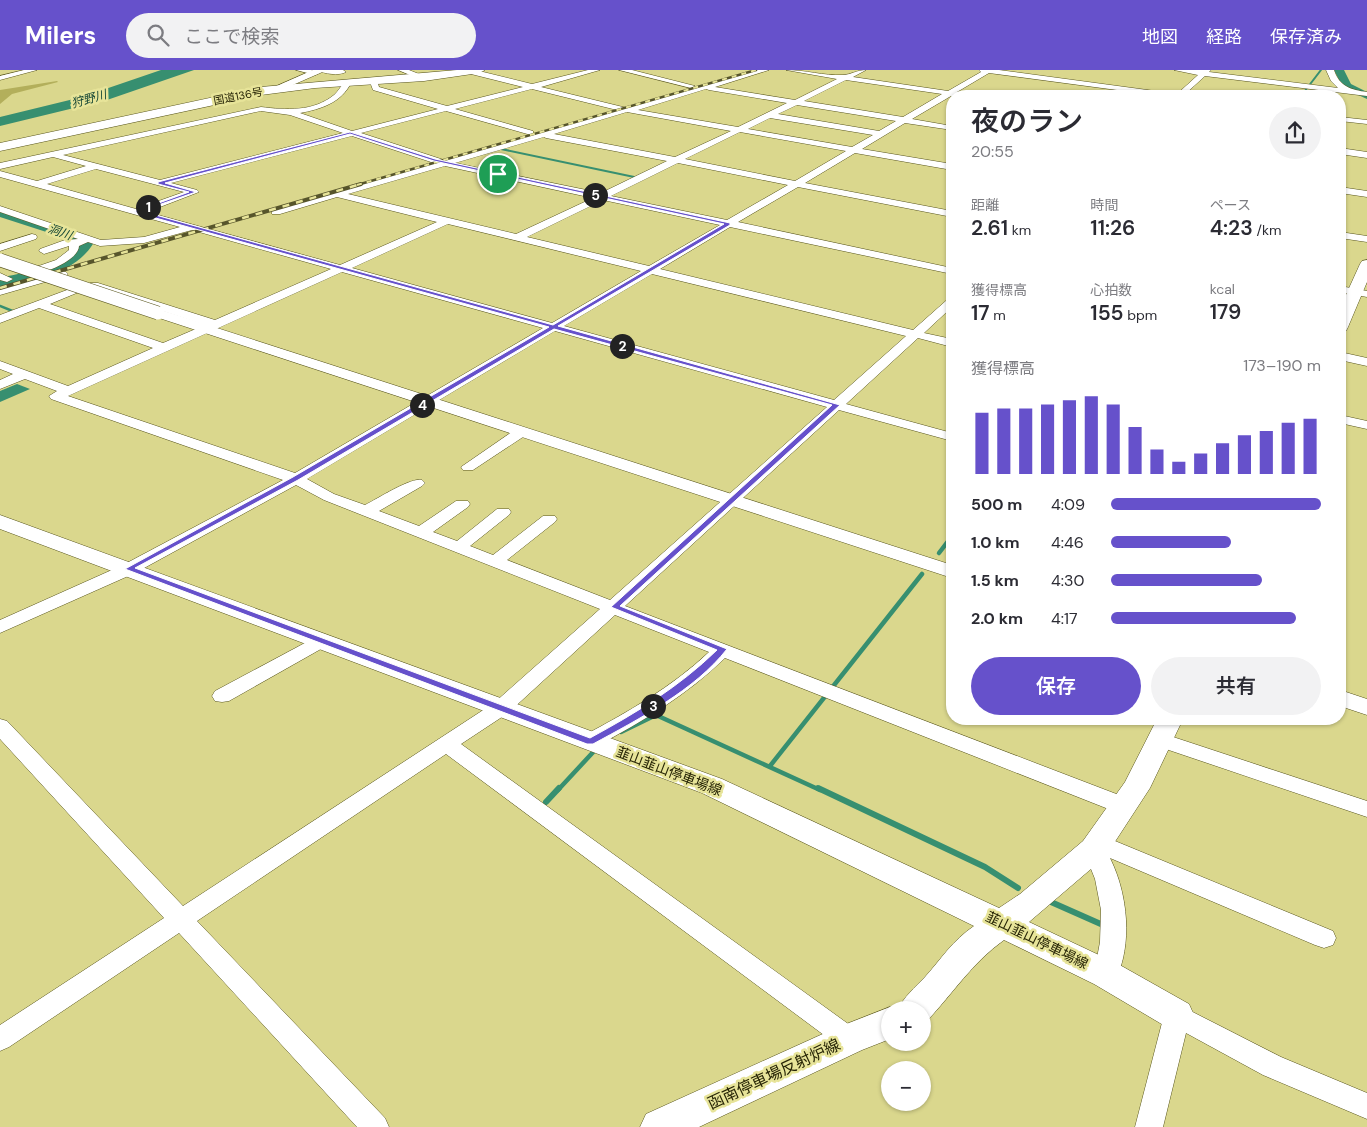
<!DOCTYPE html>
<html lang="ja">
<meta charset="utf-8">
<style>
:root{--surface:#fff;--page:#f2f2f3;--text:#2b2b33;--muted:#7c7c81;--accent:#6651cb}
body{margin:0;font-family:"DM Sans","Noto Sans JP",sans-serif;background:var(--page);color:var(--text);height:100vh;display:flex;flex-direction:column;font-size:19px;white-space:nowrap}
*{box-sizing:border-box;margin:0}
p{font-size:16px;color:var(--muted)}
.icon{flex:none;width:28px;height:28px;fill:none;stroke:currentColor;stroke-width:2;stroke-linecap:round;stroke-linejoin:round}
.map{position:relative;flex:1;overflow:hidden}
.panel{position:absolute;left:946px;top:20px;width:400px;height:635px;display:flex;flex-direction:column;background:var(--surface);border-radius:20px;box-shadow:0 1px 4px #0004}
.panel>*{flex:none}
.fabs{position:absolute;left:881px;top:931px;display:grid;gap:10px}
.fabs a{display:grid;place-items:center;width:50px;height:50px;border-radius:50%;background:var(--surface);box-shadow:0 1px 4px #0004;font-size:25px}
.pin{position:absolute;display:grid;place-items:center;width:42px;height:42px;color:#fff;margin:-21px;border:2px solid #fff;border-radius:50%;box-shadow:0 1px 5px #0007}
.km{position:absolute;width:25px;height:25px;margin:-12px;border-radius:50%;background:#222;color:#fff;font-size:14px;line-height:25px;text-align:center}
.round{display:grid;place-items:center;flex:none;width:52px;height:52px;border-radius:26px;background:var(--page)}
.head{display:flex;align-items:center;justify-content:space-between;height:85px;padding:0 25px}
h1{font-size:28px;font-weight:600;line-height:38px}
.figures{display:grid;grid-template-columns:repeat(3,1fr);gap:8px;height:85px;padding:5px 25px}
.figures div{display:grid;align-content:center}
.figures b{font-size:21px;font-weight:600}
.figures small{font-size:14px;font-weight:400}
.figures p{font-size:14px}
.chart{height:140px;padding:10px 25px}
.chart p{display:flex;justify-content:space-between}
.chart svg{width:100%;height:90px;margin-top:5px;stroke:var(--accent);stroke-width:6}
.button{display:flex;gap:10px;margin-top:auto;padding:10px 25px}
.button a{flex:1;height:58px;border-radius:30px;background:var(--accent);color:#fff;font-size:20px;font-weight:600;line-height:58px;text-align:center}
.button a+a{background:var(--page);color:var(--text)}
ul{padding:0 25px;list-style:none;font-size:16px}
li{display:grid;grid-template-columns:80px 60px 1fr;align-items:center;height:38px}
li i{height:12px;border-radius:6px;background:var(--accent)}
header{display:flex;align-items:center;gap:30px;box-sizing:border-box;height:70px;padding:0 25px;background:var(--accent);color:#fff}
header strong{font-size:24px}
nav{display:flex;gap:28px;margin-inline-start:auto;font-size:18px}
.search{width:350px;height:45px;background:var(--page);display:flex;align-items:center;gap:12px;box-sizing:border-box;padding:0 18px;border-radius:28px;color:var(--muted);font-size:19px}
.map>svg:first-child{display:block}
</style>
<header>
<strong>Milers</strong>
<div class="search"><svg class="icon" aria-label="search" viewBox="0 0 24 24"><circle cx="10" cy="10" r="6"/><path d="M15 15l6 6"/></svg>ここで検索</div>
<nav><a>地図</a><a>経路</a><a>保存済み</a></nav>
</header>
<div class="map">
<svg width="1367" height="1057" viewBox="0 0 1367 1057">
<rect width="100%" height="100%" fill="#dad78d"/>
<polygon fill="#b3af5b" points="57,11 58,12 12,24 0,34 0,20"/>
<g fill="#378f70">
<polygon points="161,0 194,0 107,30 0,56 0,47 82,27"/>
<polygon points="17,314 30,319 0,332 0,321"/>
</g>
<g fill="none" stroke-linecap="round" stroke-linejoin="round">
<g stroke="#378f70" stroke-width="2">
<polyline points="1301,26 1321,0"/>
<polyline points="501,79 639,108"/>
</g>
<polyline stroke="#378f70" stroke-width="2.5" points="0,236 15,242"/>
<g stroke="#378f70" stroke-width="4.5">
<polyline points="939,483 952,466"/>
<polyline points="621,662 656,645 820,720"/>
<polyline points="770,696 922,504"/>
<polyline points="558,720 596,679"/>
</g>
<g stroke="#378f70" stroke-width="6">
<polyline points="818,718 985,797 1018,818"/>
<polyline points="546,732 559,718"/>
<polyline points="1051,832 1103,855"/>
</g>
<g fill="#378f70" fill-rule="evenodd">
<polygon points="1334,0 1344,0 1351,14 1367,22 1367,29 1343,18"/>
<path d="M 0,138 L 78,163 L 93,174 C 73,205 33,210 0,218 L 0,208 C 24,202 62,198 77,175 L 68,169 L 0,147 Z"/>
</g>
<g stroke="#58551d" stroke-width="1">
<g id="minor">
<polygon points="24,0 37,0 0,10 0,6"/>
<polygon points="296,0 311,0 319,3 315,5"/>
<path d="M 317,0 L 343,0 L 346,2 C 339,6 324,4 317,0 Z"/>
<polygon points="398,0 409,0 429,8 422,10"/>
<path d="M 467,0 L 475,0 L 532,14 L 588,0 L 600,0 L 541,17 L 627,38 L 757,0 L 769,0 L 715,17 L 795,30 L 837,9 L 786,0 C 805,0 824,6 843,5 C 850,5 857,0 866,0 L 853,7 L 948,21 L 981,2 L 979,0 L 999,0 L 1177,24 L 1198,5 L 1174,0 L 1211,0 L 1209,2 L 1338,18 L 1331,11 L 1326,0 L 1334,0 C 1339,16 1351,20 1367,22 L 1367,26 L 1205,6 L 1183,26 L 1162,26 L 989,3 L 957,22 L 972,24 L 973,26 L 951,26 L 912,49 L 952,56 L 952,60 L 905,53 L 862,79 L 952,94 L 952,100 L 855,83 L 805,113 L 952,141 L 952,147 L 798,117 L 738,152 L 952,198 L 952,204 L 730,157 L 660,199 L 913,260 L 948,229 L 952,228 L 952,237 L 924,263 L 952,269 L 952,277 L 918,268 L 846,334 L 952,363 L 952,371 L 839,340 L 625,536 L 1132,730 L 1135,736 L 1132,742 L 1124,744 L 1116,742 L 725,588 C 687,625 643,651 597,676 L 590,678 L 583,676 L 580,671 L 583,666 C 628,642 672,617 709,582 L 615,545 L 508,643 L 461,674 L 858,961 L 862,969 L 858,977 L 849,981 L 840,977 L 446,684 L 197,851 L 385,1048 L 389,1057 L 357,1057 L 179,863 L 9,977 L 0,981 L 0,955 L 164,848 L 0,669 L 0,649 L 7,651 L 183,836 L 494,633 L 600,539 L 324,430 L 296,415 L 135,503 L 0,563 L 0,550 L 123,495 L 283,410 L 51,329 L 49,326 L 57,321 L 25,309 L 0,319 L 0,310 L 13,304 L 0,299 L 0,291 L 68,316 L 153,278 L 39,238 L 0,253 L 0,245 L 75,217 L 81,220 L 79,222 L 50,234 L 163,273 L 205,255 L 90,217 L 88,215 L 90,213 L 98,213 L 215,250 L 331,199 L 192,160 L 144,173 L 100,176 L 88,172 L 79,176 C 79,190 42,206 30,203 L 28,201 L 30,199 L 56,190 L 69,180 L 69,176 L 44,184 L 39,181 L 40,179 L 65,170 L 78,169 L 0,142 L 0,136 L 101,170 L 144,167 L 180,157 L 0,107 L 0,101 L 37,111 L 86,96 L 53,87 L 0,99 L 0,93 L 261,37 C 286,40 313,42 334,25 C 339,21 341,14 347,11 L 351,13 C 341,33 321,39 300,43 L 352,61 L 438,39 L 373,20 L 370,12 L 374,10 L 377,10 L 379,17 L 447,36 L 523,17 L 467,3 ZM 846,10 L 942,24 L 903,47 L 804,31 ZM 532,19 L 617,40 L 533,65 L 533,61 L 455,39 ZM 706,19 L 709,20 L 787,33 L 738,57 L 638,40 ZM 797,35 L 896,51 L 879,61 L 778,44 ZM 261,41 L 290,45 L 343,63 L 160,110 L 63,85 ZM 446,41 L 531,65 L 444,90 L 361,63 ZM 627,42 L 731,61 L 675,87 L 554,64 ZM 770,48 L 873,65 L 852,77 L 748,59 ZM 740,62 L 846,81 L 795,111 L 685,89 ZM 352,66 L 434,93 L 272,140 L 272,144 L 280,144 L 337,127 L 437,152 L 340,195 L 147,142 L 199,122 L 197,120 L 171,113 ZM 544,67 L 546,68 L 667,91 L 601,123 L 455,93 ZM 678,93 L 788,115 L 727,150 L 611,126 ZM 445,96 L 593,128 L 516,164 L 348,124 ZM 96,99 L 184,122 L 136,139 L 47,114 ZM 603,130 L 720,155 L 649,196 L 527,167 ZM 448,154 L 641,201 L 552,253 L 352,198 ZM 342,202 L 543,258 L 295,403 L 68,326 ZM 652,204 L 906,266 L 834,330 L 564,256 ZM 555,261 L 827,337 L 610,530 L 507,490 L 555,452 L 557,449 L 555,446 L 543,446 L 493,485 L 470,476 L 509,445 L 511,442 L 509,439 L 497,439 L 457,471 L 433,462 L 468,437 L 470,434 L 468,431 L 456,431 L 419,456 L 379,441 L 422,416 L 425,413 L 422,410 C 411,407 377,429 365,435 L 334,424 L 307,409 Z"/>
<polygon points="619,0 632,0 695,16 691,18"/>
<polygon points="1340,47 1367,50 1367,54 1340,51"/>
<polygon points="1340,78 1367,82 1367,88 1340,84"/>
<polygon points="1340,117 1367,121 1367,127 1340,123"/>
<polygon points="1340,162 1367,166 1367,172 1340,168"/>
<polygon points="32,164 36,165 37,167 36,169 0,181 0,174"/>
<polygon points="62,201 66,202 68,204 66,206 0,225 0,218"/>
<polygon points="0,203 13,209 7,212 0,210"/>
<polygon points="1340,216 1367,221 1367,227 1340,222"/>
<polygon points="1340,282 1367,288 1367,296 1340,290"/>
<polygon points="1340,345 1367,351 1367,359 1340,353"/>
<polygon points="521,358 526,359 528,362 526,365 473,400 463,400 461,397 516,359"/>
<polygon points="322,565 328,567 331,571 328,575 229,631 222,632 215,631 212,626 215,621 316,567"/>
<polygon points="1161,663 1367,731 1367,747 1154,675 1151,670 1154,665"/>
<path d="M 1098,764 L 1333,861 L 1336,868 L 1333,875 L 1324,878 L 1315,875 L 1110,788 C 1128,824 1133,875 1115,911 L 1106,915 L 1097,911 L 1094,904 L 1100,872 L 1101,840 L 1095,809 L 1083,779 L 1090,767 Z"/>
<polygon points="1177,934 1281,987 1367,1023 1367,1049 1263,1005 1186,963 1163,1057 1135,1057 1164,945 1168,937"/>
</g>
</g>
<g stroke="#58551d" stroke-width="1">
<g id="tertiary">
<polygon points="158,239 952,495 952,508 153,246 151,243 153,240"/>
<polygon points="1340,620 1367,629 1367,645 1340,636"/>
</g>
</g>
<g stroke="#58551d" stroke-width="1">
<g id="secondary">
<polygon points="313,0 327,0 279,21 275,22 270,19"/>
<polygon points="1367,190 1367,212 1348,257 1346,261 1340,262 1340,238 1360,194 1362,191"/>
<path d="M 0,445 L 722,709 L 999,838 L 1020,824 L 1083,771 L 1125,712 L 1157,649 L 1183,649 L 1150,718 L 1105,787 L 1029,852 L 1118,894 L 1189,934 L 1194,945 L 1189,956 L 1177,960 L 1165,956 L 1094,914 L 1004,870 C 972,893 954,922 927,951 L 922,952 L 922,940 L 898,940 C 904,926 915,918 925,907 C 942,888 952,871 974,856 L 702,723 L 0,459 Z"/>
<polygon points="890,937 897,940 890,940 890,969 862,980 699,1057 640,1057 646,1044 836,958"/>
</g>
</g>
<g stroke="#58551d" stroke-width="1">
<polygon id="trunk" points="457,0 485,0 479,3 424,11 315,18 261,25 0,81 0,73 261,17"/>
</g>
<use href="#minor" fill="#fff" fill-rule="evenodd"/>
<use href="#tertiary" fill="#fff" fill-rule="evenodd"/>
<use href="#secondary" fill="#fff" fill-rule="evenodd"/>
<use href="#trunk" fill="#fff" fill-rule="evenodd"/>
<g stroke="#57552b" stroke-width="2.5">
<polyline id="rail-far1" points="357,115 756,0"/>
</g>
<g stroke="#57552b" stroke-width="4">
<polyline id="rail" points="0,218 361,114"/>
</g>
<use href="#rail-far1" stroke="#e7e499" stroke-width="2" stroke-dasharray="5" stroke-linecap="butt"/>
<use href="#rail" stroke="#e7e499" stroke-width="2.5" stroke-dasharray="7" stroke-linecap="butt"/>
<g stroke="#58551d" stroke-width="14" stroke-linecap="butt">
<polyline id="tertiary-bridge" points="0,190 158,243"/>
</g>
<use href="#tertiary-bridge" stroke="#fff" stroke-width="13"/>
</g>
<path fill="#6651cb" stroke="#fff" fill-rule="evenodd" d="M 350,62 L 435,89 L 730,153 L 730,155 L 558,256 L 840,335 L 620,536 L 727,579 C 695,620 639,649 593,674 L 587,674 L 125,499 L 293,407 L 549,257 L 134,142 L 189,122 L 158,114 L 158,112 ZM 350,64 L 434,91 L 724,154 L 553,255 L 141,141 L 196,122 L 165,113 ZM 554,259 L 832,335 L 611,537 L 717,580 C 679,617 636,643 590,668 L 135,498 L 298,410 Z"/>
<g text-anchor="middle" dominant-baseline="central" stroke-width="5" stroke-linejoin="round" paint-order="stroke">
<g font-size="11" fill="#272506" stroke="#e7e499">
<text transform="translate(238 26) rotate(-11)">国道136号</text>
</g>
<g font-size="12" font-style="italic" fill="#164735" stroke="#e7e499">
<text transform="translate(89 29) rotate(-16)">狩野川</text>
<text transform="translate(60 162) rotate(20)">洞川</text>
</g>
<g font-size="14" fill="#272506" stroke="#e7e499">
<text transform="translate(669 701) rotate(21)">韮山韮山停車場線</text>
<text transform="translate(1037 870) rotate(26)">韮山韮山停車場線</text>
</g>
<g font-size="16" fill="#272506" stroke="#e7e499">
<text transform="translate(774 1004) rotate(-25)">函南停車場反射炉線</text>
</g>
</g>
</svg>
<div class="fabs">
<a>+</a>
<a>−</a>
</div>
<div class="pin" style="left:498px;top:104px;background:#1e9e55"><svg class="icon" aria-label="arrive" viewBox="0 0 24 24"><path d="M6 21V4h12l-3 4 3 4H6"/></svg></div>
<b class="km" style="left:148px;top:137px">1</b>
<b class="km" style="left:622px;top:276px">2</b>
<b class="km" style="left:653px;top:636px">3</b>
<b class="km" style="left:422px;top:335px">4</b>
<b class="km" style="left:595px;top:125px">5</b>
<section class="panel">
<div class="head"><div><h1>夜のラン</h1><p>20:55</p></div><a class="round"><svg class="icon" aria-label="share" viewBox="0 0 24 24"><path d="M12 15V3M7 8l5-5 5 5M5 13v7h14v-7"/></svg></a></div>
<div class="figures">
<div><p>距離</p><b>2.61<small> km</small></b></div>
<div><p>時間</p><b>11:26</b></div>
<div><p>ペース</p><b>4:23<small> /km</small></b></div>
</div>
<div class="figures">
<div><p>獲得標高</p><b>17<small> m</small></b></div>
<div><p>心拍数</p><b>155<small> bpm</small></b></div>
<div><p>kcal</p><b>179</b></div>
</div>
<div class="chart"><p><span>獲得標高</span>173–190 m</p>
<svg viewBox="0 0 160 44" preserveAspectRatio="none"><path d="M5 44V14M15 44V12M25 44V12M35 44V10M45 44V8M55 44V6M65 44V10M75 44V21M85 44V32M95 44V38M105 44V34M115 44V29M125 44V25M135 44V23M145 44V19M155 44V17"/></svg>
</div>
<ul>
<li><b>500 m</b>4:09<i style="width:100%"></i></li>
<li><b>1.0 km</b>4:46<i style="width:57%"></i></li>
<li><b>1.5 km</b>4:30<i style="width:72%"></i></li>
<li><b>2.0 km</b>4:17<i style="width:88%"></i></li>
</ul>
<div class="button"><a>保存</a><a>共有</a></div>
</section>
</div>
